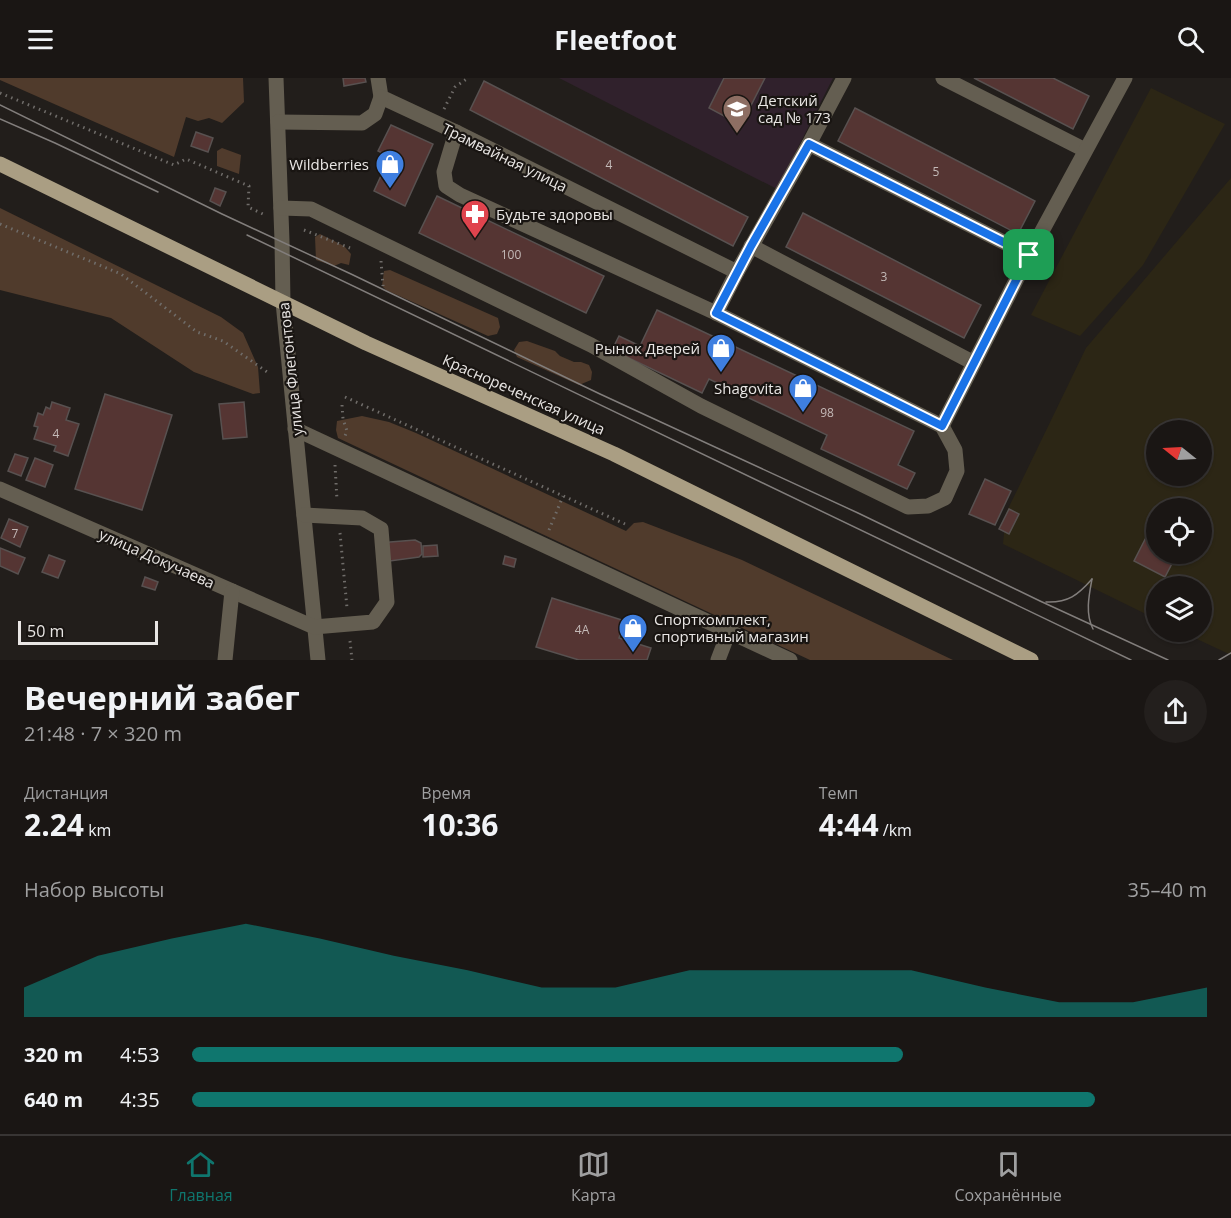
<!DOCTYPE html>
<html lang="ru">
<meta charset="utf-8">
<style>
:root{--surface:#1a1614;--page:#231f1d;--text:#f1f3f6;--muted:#9f9fa0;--line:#383534;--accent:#0f766e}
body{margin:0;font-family:"Open Sans",sans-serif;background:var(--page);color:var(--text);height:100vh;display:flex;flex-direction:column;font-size:22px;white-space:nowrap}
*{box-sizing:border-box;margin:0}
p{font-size:20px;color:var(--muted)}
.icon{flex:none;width:33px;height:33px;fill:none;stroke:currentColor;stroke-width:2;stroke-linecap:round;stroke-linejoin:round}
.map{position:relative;height:582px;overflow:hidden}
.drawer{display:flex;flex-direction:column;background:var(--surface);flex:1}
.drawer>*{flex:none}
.needle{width:39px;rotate:288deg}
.tools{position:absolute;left:1146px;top:342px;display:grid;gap:12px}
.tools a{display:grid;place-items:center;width:66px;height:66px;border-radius:50%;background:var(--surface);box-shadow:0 2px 4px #0004,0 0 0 2px var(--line);font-size:30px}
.scale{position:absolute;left:18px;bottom:15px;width:140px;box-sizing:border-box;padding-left:6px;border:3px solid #e9e6e4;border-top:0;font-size:16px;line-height:21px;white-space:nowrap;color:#e9e6e4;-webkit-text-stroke:4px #191512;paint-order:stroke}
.pin{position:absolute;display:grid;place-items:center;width:51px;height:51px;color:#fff;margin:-26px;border-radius:12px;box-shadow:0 3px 9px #0006}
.round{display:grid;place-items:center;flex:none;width:63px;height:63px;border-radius:32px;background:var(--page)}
.headline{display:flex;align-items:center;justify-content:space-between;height:102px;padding:0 24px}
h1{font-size:33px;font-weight:700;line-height:45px}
.metrics{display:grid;grid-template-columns:repeat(3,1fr);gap:9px;height:102px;padding:6px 24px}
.metrics div{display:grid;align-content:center}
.metrics b{font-size:30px;font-weight:700}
.metrics small{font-size:16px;font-weight:400}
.metrics p{font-size:16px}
.chart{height:168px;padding:12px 24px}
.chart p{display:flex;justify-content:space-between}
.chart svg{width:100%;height:108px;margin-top:6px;fill:var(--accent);opacity:.7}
ul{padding:0 24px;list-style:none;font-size:20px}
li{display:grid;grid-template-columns:96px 72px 1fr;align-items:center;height:45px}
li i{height:15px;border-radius:8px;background:var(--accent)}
header{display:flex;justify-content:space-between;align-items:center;height:78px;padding:0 24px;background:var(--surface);font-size:27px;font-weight:700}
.tab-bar{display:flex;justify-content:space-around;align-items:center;height:84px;border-top:2px solid var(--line);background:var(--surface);font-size:16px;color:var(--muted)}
.tab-bar a{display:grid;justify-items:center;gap:3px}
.tab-bar .current{color:var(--accent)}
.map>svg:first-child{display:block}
</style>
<header><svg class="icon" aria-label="menu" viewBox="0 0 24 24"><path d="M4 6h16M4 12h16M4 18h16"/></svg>Fleetfoot<svg class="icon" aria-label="search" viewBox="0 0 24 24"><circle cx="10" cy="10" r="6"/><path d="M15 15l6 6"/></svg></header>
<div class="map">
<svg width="1231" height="582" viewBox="0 0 1231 582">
<rect width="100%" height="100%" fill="#221e1b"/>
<g fill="#2c2615" fill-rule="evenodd">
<polygon points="1151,10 1225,46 1143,187 1080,258 1031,237"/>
<path d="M 1231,100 L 1231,577 L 1182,554 L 1202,554 L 1202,508 L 1156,508 L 1156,541 L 1003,466 L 1006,435 L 1086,270 ZM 1156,352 L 1202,352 L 1202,398 L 1156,398 ZM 1156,430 L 1202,430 L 1202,476 L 1156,476 Z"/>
</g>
<polygon fill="#30212c" points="559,0 833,0 777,111"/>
<g fill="#503b2c">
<polygon points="0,0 243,0 244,24 222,45 209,40 198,43 186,39 174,79 0,2"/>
<polygon points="222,70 241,77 239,96 217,88 217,73"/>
<polygon points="0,130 221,239 243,255 258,289 260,315 253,316 194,294 111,240 0,212"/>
<polygon points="320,156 344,168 351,176 349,187 341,185 334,188 316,182 315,159"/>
<polygon points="390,192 498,240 500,249 497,256 488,258 386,212 382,208 384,193"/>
<polygon points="527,263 555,273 560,278 574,284 581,284 589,287 592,294 591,302 579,307 517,279 514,272 519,264"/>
<polygon points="362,338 389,344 416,355 626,453 634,445 643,444 742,482 953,582 810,582 338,360 336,352 337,343"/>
</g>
<g fill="#553533" stroke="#585150" stroke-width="1.5">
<polygon points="343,0 365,0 366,4 344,8"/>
<polygon points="724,0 765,0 741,47 709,30"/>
<polygon points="974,0 1053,0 1089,18 1073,51"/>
<polygon points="484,3 748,139 733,168 470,32"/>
<polygon points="855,30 1035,123 1018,156 838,63"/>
<polygon points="391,47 433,66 405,128 374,113 385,89 389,91 394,81 378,73"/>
<polygon points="196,54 213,60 208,74 191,68"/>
<polygon points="215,110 226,114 220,128 210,123"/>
<polygon points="437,118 604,198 586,235 419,155"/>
<polygon points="803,135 981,227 964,260 786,169"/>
<polygon points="657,232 914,353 898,387 915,395 907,411 821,371 827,357 709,301 702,315 612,272 619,258 640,268"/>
<polygon points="105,316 172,337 142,432 75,411"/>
<polygon points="52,324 70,330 66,342 79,346 68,378 54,373 56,368 34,361 38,349 34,348 38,335 43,337 46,329 50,331"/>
<polygon points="244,324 247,359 223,361 219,326"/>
<polygon points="15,376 28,380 21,398 8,393"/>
<polygon points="35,380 53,387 45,409 26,402"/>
<polygon points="985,401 1011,413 995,447 969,436"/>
<polygon points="1009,431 1019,436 1009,456 999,451"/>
<polygon points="9,441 28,449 20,469 1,460"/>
<polygon points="1155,442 1156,443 1156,476 1177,476 1165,499 1134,483"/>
<polygon points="415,462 421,465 422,476 419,479 390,483 387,465 390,464"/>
<polygon points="437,467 438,478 423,479 423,468"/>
<polygon points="0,470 25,480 18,496 0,488"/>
<polygon points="49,477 65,483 58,500 42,494"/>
<polygon points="505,478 516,481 514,489 503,486"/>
<polygon points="145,499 158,504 155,512 142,508"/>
<polygon points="552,520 625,543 619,560 651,570 647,582 579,582 536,569"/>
</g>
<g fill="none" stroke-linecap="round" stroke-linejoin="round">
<g stroke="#706d6a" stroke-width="3" stroke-dasharray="1.5 4.5" stroke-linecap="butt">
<polyline points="0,15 174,87 186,81 249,108 248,129 265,137"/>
<polyline points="444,31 455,9 468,0"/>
<polyline points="0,146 121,196 197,254 223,263 270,296"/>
<polyline points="304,152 350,170"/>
<polyline points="381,183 383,208"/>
<polyline points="345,319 625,446"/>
<polyline points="342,327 343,341 347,353 345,358"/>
<polyline points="335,387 337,422"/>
<polyline points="549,452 563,418"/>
<polyline points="340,455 347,530"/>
<polyline points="350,563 352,582"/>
</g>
<g stroke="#645e51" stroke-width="15">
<polyline points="276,0 282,163 283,224 318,582"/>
<polyline points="378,0 381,19 456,54 737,194 809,66 844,0"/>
<polyline points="943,0 1085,72"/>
<polyline points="278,44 362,45 375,36 381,19"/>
<polyline points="809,66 1029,177"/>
<polyline points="281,130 311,131 591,267 701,328 908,429 928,428 945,420 957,393 955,372 942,348 716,235 460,117 446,108 444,94 456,54"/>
<polyline points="751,168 974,285"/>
<polyline points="716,235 737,194"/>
<polyline points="942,348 1029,177 1125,0"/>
<polyline points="295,351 790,582"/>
<polyline points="0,411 314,549 373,544 387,524 381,451 362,440 304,437"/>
<polyline points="225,582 232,513"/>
<polyline points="718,582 729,553"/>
</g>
<polyline stroke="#aa9e83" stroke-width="15" points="0,86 366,265 614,376 1031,582"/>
<g stroke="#827e7c" stroke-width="1.5">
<polyline points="0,27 222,136 351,196 600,316 858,435 1040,523 1168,582"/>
<polyline points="0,41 55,65 158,114"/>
<polyline points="247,157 1131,582"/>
<path d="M 1092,501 C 1089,517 1085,536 1093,551"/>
<path d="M 1046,524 C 1068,525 1078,517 1092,501"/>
<polyline points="1219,582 1231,575"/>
</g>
</g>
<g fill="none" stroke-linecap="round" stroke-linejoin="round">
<g stroke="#fff" stroke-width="12">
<polygon id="route" points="809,66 1029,177 942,348 716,235 751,168"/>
</g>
<use href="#route" stroke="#1a73e8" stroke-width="8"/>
</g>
<defs>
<g id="school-pin" transform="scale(1.5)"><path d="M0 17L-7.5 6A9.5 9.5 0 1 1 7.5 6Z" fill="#8d6e63" stroke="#191512"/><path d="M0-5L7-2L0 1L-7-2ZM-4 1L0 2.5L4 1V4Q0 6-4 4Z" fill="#fff"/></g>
<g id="shop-pin" transform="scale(1.5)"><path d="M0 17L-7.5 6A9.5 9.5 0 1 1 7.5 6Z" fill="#3f7fe0" stroke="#191512"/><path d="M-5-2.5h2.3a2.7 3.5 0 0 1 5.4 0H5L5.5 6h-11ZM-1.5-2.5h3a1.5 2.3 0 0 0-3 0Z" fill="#fff"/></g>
<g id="pharmacy-pin" transform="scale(1.5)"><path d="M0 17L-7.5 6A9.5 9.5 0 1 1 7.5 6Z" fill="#e0444e" stroke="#191512"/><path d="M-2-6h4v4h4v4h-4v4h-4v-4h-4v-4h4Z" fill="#fff"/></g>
</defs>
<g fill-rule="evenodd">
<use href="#school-pin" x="737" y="31"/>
<use href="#shop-pin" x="390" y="86"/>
<use href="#pharmacy-pin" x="475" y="136"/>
<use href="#shop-pin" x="721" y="270"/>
<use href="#shop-pin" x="803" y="310"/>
<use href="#shop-pin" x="633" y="550"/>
</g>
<g text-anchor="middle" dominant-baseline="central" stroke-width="4.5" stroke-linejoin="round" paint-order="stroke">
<g font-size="12" fill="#c4bab8">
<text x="609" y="86">4</text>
<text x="936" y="93">5</text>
<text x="511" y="176">100</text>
<text x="884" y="198">3</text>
<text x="827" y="334">98</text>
<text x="56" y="355">4</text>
<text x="15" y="455">7</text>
<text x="582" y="551">4А</text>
</g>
<g font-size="15" fill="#e9e6e4" stroke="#191512" text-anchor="start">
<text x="758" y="22">Детский<tspan x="758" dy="17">сад № 173</tspan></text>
<text x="369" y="86" text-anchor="end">Wildberries</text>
<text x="496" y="136">Будьте здоровы</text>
<text x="700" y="270" text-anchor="end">Рынок Дверей</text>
<text x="782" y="310" text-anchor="end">Shagovita</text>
<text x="654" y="541">Спорткомплект,<tspan x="654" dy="17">спортивный магазин</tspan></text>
</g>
<g font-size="15" fill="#e9e6e4" stroke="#191512">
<text transform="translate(505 79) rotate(26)">Трамвайная улица</text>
<text transform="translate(290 291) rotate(-96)">улица Флегонтова</text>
<text transform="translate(524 316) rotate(24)">Краснореченская улица</text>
<text transform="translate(157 480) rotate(24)">улица Докучаева</text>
</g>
</g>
</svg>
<div class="tools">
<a><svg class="needle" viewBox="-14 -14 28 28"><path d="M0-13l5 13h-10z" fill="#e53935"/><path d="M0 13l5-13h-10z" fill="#9f9fa0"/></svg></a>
<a><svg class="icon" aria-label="locate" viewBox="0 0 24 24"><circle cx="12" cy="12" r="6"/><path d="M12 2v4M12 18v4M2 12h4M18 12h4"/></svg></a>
<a><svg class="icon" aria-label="layers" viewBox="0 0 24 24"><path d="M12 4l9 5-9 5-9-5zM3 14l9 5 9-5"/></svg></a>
</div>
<div class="scale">50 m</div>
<div class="pin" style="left:1029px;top:177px;background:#1e9e55"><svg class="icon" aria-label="arrive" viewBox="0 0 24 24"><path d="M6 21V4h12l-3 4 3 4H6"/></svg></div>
</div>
<section class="drawer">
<div class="headline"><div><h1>Вечерний забег</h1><p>21:48 · 7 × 320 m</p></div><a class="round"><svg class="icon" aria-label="share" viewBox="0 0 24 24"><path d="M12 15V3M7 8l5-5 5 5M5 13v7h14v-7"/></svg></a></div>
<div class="metrics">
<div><p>Дистанция</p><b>2.24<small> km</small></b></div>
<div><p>Время</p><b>10:36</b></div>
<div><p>Темп</p><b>4:44<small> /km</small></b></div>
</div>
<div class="chart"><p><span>Набор высоты</span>35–40 m</p>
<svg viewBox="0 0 160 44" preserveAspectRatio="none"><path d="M0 44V32L10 19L20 12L30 6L40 12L50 19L60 25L70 32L80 32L90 25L100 25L110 25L120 25L130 32L140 38L150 38L160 32V44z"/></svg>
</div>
<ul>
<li><b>320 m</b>4:53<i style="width:70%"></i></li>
<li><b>640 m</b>4:35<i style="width:89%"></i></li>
</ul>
</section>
<nav class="tab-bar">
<a class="current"><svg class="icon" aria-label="home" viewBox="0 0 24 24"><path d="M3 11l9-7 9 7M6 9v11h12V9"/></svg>Главная</a>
<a><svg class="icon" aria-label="map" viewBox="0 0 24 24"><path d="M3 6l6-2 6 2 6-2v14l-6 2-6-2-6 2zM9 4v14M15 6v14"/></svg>Карта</a>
<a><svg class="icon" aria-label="saved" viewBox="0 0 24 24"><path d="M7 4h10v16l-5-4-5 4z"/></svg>Сохранённые</a>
</nav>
